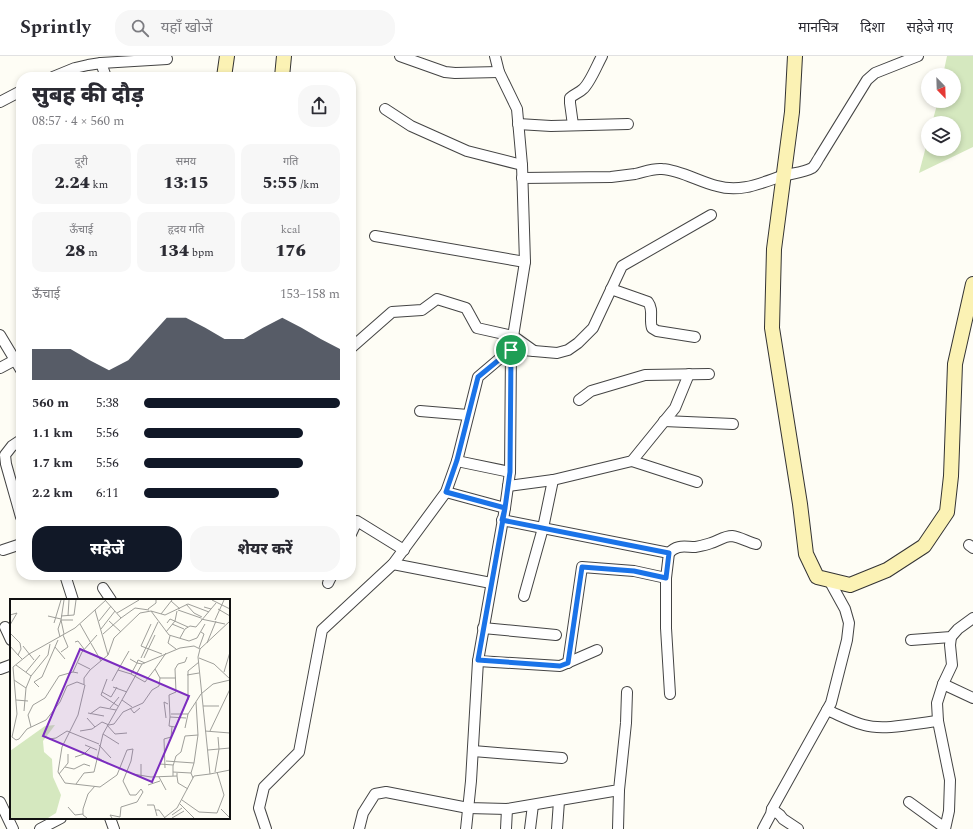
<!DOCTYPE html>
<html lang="hi">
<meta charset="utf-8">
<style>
:root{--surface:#fff;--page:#f7f7f7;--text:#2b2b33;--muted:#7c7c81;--line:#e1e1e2;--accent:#111827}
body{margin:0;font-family:Spectral,"Noto Sans Devanagari",serif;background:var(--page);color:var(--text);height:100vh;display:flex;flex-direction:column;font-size:15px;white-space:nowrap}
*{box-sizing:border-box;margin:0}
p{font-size:13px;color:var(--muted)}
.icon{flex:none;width:22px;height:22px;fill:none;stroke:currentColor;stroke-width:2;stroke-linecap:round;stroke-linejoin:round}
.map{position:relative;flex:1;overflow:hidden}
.side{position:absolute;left:16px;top:16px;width:340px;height:508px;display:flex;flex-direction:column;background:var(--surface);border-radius:16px;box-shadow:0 2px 6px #0003}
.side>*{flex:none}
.needle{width:26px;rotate:157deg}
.tools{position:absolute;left:921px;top:12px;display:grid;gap:8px}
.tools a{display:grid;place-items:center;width:40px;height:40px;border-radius:50%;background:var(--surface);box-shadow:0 2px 6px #0003;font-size:20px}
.pin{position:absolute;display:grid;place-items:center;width:34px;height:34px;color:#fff;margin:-17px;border:2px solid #fff;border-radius:50%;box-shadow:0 1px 4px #0007}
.round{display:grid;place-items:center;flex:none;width:42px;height:42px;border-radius:16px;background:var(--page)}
.summary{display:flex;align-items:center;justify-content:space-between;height:68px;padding:0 16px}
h1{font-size:22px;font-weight:800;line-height:30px}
.stats{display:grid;grid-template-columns:repeat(3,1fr);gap:6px;height:68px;padding:4px 16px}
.stats div{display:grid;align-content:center;border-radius:10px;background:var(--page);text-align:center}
.stats b{font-size:17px;font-weight:800}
.stats small{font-size:11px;font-weight:400}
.stats p{font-size:11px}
.chart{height:112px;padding:8px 16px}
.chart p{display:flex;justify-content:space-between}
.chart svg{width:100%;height:72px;margin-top:4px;fill:var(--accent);opacity:.7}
.cta{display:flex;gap:8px;margin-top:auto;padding:8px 16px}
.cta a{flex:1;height:46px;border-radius:16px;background:var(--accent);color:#fff;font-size:16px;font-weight:800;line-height:46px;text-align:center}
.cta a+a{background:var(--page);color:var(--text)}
ul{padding:0 16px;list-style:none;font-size:13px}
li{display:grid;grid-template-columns:64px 48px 1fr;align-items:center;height:30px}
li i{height:10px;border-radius:5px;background:var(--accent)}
header{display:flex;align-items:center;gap:24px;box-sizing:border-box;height:56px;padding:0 20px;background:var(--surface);border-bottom:1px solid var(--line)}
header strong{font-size:19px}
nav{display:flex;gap:22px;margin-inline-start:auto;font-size:14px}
.search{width:280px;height:36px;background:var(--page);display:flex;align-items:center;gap:10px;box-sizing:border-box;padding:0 14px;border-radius:16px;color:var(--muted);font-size:15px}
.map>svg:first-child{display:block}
</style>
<header>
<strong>Sprintly</strong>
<div class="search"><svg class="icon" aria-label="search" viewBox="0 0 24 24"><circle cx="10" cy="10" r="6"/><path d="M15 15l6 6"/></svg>यहाँ खोजें</div>
<nav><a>मानचित्र</a><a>दिशा</a><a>सहेजे गए</a></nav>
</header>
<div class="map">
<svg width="973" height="773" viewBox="0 0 973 773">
<rect width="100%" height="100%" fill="#fefdf5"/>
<polygon fill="#d5e8bf" points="947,0 973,0 973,91 919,117 928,83 928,93 954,93 954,67 932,67 938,45 954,45 954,19 943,19"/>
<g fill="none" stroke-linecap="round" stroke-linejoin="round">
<g stroke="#444" stroke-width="12">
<g id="street">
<polyline points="400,0 445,16 455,17 499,16"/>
<polyline points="101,7 106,21"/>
<polyline points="53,21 75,12 88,9 101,7 167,3"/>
<polyline points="0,46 21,35"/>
<polyline points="385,53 411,70 467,95 522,109"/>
<polyline points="518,68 551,70 628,68"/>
<path d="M 573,69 L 570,47 L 570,42 C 574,38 579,37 583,33 C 590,27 597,9 602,0"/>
<path d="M 522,122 L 611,121 C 619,120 627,119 635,118 C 644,116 653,112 662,113 C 680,114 700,126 717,130 C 740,137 761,127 782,120 C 792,117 803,117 812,112 C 815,110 817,105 819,102 L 867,24 L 875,17 L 918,0"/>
<polyline points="375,180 525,206"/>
<path d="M 611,233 L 648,246 C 654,254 649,263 652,272 L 657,275 L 695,281"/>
<polyline points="0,279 21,314"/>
<polyline points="351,292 392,256 422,254 437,243 466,252 477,272 513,280 534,295"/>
<polyline points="0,312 15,304"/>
<polyline points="579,344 591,335 645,319 709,318"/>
<polyline points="420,355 468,359"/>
<polyline points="664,365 733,368"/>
<polyline points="21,384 12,390 5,399 6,408 21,461"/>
<polyline points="457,405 510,416"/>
<polyline points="632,405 697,426"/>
<polyline points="508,430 553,424 632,405 675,352 689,318"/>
<polyline points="446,436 505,452"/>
<polyline points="502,464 669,497 666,522 666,572 670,638"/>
<polyline points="351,478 357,465 404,494"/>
<polyline points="969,489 973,492"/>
<polyline points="3,494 21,488"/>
<path d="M 669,497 C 677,488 685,491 695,491 C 700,490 706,489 711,487 C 718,485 724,480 732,480 C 740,481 748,486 756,488"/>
<polyline points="393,508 491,527"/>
<polyline points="65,519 73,544"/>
<polyline points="328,527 332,519"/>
<polyline points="103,532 111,544"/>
<polyline points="524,540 543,472 553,424"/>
<polyline points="5,571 11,584"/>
<polyline points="483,572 556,579"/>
<polyline points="911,584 951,581 958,573 973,562"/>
<polyline points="478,605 560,610 597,594"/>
<polyline points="568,607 582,511 634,515 666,522"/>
<polyline points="0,613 11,609"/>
<polyline points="943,628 973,642"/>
<path d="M 827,654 C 839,659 852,666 864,669 C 884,675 918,667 938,665"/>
<polyline points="473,695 562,702"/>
<polyline points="0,746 13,773"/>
<polyline points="909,746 945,772"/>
<polyline points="772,753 780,759 783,763 798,773"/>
<polyline points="110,762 114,773"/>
<polyline points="40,773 61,762"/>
<polyline points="266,773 259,752 264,731 299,696 322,574 393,508 446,436 457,405 478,321 511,293 557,297 568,294 578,287 593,272 622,210 711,159"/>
<polyline points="359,773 363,757 375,738 386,736 468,752 507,753 619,734 626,667 627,636"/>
<polyline points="466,773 471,725 478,605 505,452 510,416 511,293 525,206 522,109 517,53 499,16 495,0"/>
<polyline points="506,773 507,753"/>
<polyline points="530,773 533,749"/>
<polyline points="557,773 559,745"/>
<polyline points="618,773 619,734"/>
<polyline points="763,773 771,758 772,753 831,647 847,584 849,567 845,553 829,524"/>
<polyline points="945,773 949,755 950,724 938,665 937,647 943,628 952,609 950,589 951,581"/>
</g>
</g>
<g stroke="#333" stroke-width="16">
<g id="secondary">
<polyline points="795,0 792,56 774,193 772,272 800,448 806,498 817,521 850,529 887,514 924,490 947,456 951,420 955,308 973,228"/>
<polyline points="224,21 227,0"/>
<polyline points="282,21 284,0"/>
</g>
</g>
<use href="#street" stroke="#fff" stroke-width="10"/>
<use href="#secondary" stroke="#fbf2b4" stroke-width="14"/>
</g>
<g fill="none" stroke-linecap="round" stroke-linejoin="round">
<g stroke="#fff" stroke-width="8">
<polyline id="route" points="511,294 510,416 505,452 478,604 560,610 568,607 582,511 634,515 666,522 669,497 502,464 505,452 446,436 457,404 478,321 511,294"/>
</g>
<use href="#route" stroke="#1a73e8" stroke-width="5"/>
</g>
<g transform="translate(10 543)">
<rect width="220" height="220" fill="#fefdf5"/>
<path d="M 45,126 L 33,142 L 34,153 L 42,160 L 43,178 L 51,196 L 46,214 L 38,219 L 0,219 L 0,152 L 35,127 Z" fill="#d5e8bf"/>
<path fill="none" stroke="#9f9f9a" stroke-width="1" d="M 54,1 L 51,21 L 54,35M 96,1 L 65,29 L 19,55 L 3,68 L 7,115 L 2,138 L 6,141 L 9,140 L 17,130 L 36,121 L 50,103 L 57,87 L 67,83 L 75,86 L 68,116 L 52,148 L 48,173 L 55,184 L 90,188 L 107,176 L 117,151 L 123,150 L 121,162 L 113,182 L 120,196 L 126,196 L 131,190 L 133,193 L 127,203 L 111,208 L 110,218 L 100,216 L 102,219M 202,1 L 220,10M 161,2 L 170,10M 176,5 L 184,14 L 192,18M 194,8 L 201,10 L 206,4M 138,10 L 146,4 L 146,1M 208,10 L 220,17M 85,11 L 98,56M 168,11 L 191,19M 141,12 L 155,16 L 178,5 L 199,13M 107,14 L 129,1M 151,15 L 162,1M 0,16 L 7,14 L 0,26M 38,17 L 51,20M 51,17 L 64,16 L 66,1M 58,17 L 59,1M 111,19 L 125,9 L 139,11M 191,20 L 215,25M 205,21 L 214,1M 89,22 L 101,7M 99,22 L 111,33M 220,22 L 190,50 L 188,58 L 200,175 L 220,171M 44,24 L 51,1M 157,24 L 160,20 L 178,28M 70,25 L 91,62M 141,25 L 131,47 L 152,55M 162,25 L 174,30M 91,30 L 105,12M 156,33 L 165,22 L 167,12M 0,34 L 10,44 L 11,50 L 8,56 L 12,60M 93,35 L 111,19 L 95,1M 160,37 L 158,44 L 166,50M 50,38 L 48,30 L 51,21 L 63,21M 170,39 L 175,30 L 180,27 L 186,28 L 201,10M 65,43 L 68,42 L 74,50M 197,44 L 206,22M 0,47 L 8,56M 13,47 L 24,61M 45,48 L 55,60M 189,49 L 194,35 L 191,33M 51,53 L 58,48 L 53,36M 131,59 L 148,23M 134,59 L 145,36M 189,59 L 204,65 L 220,80M 120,60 L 127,64 L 121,75M 68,64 L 80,70M 132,65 L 127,64 L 128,61 L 135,64M 6,66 L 21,77 L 16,89 L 14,112M 108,71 L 119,52M 16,73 L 30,56M 63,73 L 72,53 L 87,36M 214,73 L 220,53M 177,76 L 189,74M 21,77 L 38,56 L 40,45M 150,79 L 166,79M 97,80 L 91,96 L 108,107M 4,81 L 16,89M 102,82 L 108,71 L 121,75 L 135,83 L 145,70M 74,85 L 74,79 L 80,71 L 98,56 L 104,39 L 130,14 L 141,12 L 159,36 L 179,42 L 187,39 L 195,25M 29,88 L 24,83 L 32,78 L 48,41M 103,88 L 117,93M 92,93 L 101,98 L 107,88M 6,101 L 18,102M 112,101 L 122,108M 178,101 L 178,72 L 189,63M 193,107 L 209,107M 100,109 L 109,98M 120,109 L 124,114 L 130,109M 78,114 L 94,117M 80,115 L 90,108 L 106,111M 161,115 L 178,115M 160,118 L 159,96 L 166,93 L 165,70 L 168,65 L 175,63 L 177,58M 77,119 L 85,128M 156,119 L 154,103 L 158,105M 97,126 L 105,135 L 117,134M 21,128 L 18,116 L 23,106 L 35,99 L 49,77 L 63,73 L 68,74M 165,128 L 159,127 L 160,118 L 176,119M 175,129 L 178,115 L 191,95 L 203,85 L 220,81M 70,132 L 82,130 L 92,123 L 99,126 L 104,125 L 113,113 L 133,104 L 142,91 L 149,87 L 150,79 L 145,70 L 156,54M 195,132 L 220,134M 200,132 L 220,90M 93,135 L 109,145M 208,138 L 209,150M 39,140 L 46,139 L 57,132 L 89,145M 75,146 L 87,151M 89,146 L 101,159M 198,151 L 220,149M 65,158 L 74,155 L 81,148M 87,158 L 98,165M 156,162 L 184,164 L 188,136 L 186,103M 131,165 L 131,178M 150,165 L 163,166M 55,168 L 64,170 L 74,165 L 80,167M 155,169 L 154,140 L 161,138 L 162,128M 163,173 L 181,174M 205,173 L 209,150M 49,175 L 58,164 L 58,155M 123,175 L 141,178 L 167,177 L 167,174M 163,177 L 163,167 L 166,157 L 171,153 L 175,137 L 188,136M 167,177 L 168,184 L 178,190M 149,178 L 156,191M 183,179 L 181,174 L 184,164M 66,185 L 74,174 L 84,173 L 93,135 L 132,65 L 170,49 L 184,47 L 190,50M 138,186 L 150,182M 172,201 L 189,213 L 207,214 L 214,196 L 207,173M 170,205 L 184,219M 137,206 L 144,206 L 147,217M 58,208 L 65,216 L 73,215M 211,210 L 220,219M 145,211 L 149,211 L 155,219M 162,216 L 172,209M 77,219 L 73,216 L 73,210 L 78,195 L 85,187M 154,219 L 167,209 L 184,177 L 200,175M 162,219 L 174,212"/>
<path fill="#7b2cbf" fill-opacity="0.15" stroke="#7b2cbf" stroke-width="2" d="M 70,50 L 179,97 L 142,183 L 33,137 Z"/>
<rect width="220" height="220" fill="none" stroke="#111" stroke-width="2"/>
</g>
</svg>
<div class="tools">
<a><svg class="needle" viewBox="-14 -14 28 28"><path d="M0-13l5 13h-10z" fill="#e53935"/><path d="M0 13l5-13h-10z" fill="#7c7c81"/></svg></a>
<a><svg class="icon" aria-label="layers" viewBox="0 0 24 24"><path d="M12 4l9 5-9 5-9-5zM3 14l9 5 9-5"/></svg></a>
</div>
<div class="pin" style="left:511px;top:294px;background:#1e9e55"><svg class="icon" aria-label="arrive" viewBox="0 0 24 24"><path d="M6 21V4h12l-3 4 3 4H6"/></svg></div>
<section class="side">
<div class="summary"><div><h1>सुबह की दौड़</h1><p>08:57 · 4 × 560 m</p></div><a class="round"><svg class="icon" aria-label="share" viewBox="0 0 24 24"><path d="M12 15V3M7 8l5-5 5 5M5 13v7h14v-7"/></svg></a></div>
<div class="stats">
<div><p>दूरी</p><b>2.24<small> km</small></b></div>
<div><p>समय</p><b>13:15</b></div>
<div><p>गति</p><b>5:55<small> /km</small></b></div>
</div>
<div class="stats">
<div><p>ऊँचाई</p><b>28<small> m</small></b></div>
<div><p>हृदय गति</p><b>134<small> bpm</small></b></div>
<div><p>kcal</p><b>176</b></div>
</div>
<div class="chart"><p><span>ऊँचाई</span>153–158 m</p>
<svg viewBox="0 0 160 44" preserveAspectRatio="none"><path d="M0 44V25L10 25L20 25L30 32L40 38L50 32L60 19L70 6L80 6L90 12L100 19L110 19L120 12L130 6L140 12L150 19L160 25V44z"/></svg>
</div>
<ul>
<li><b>560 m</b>5:38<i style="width:100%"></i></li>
<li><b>1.1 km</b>5:56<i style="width:81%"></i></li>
<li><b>1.7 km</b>5:56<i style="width:81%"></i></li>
<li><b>2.2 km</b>6:11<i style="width:69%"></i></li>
</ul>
<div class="cta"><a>सहेजें</a><a>शेयर करें</a></div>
</section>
</div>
